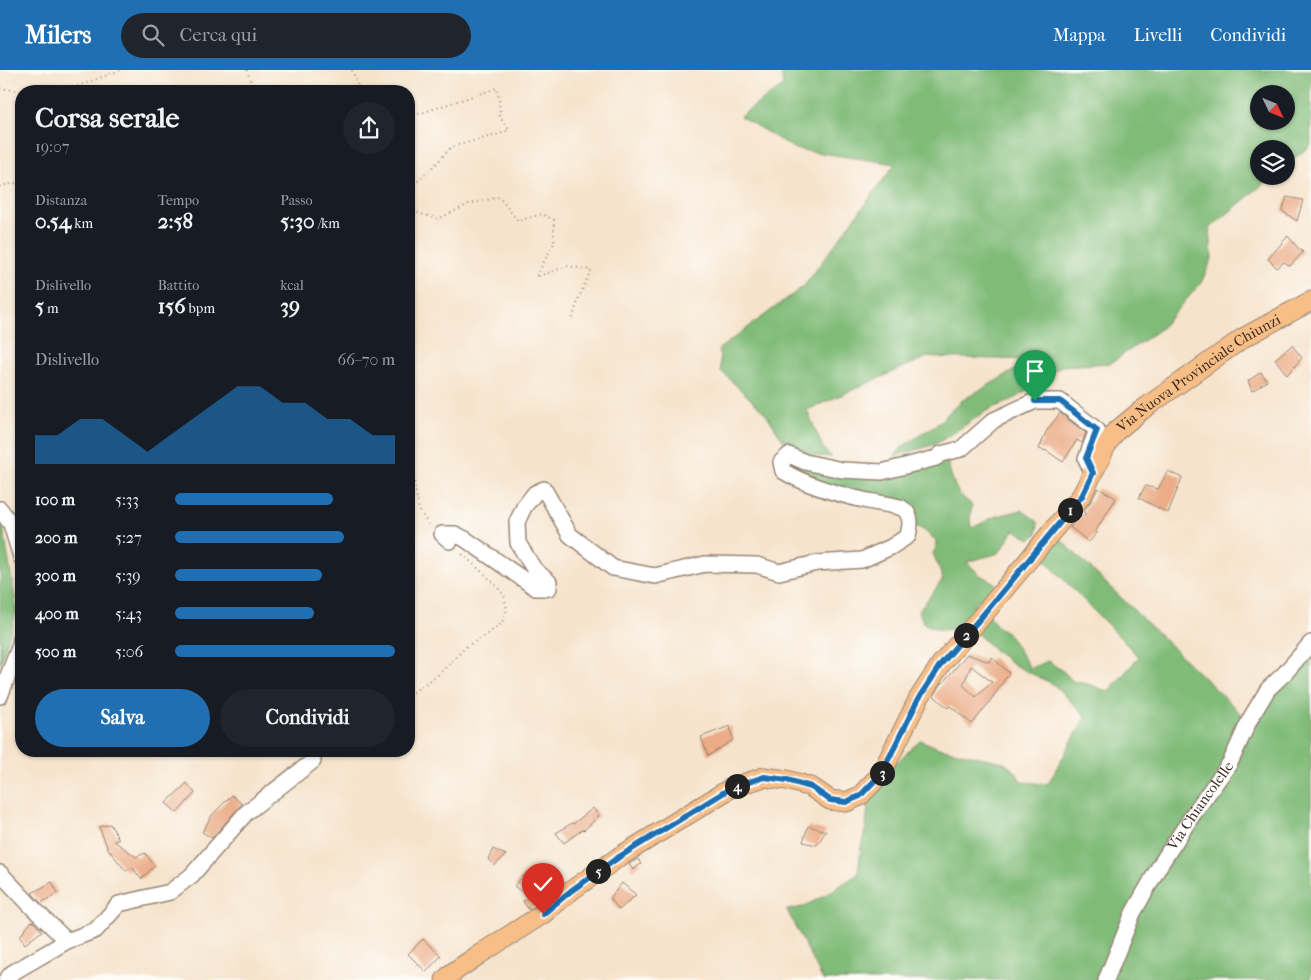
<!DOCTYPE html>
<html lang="it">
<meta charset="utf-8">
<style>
:root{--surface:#171b24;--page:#20242c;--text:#f1f3f6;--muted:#9ea1a6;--accent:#1f6fb2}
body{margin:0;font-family:"IM FELL French Canon",serif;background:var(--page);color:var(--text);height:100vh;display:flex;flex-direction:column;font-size:19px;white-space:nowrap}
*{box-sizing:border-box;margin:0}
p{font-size:16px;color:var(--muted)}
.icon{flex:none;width:28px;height:28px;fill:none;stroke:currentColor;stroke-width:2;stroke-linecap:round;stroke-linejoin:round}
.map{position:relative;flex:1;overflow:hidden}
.sheet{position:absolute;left:15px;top:15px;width:400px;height:672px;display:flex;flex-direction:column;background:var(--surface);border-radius:20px;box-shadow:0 1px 4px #0004}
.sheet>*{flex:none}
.needle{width:32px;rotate:133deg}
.controls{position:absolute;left:1250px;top:15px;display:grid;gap:10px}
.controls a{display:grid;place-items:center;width:45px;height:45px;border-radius:50%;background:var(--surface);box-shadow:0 1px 4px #0004;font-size:25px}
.pin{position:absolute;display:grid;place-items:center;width:42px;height:42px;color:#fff;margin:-51px -21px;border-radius:50% 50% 50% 0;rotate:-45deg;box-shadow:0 0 5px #0007}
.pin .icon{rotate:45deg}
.km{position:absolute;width:25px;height:25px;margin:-12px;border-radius:50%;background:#222;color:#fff;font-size:14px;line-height:25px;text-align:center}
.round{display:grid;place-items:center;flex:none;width:52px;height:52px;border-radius:26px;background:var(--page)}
.overview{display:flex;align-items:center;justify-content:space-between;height:85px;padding:0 20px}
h1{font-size:28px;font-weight:700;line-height:38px}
.metrics{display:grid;grid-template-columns:repeat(3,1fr);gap:8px;height:85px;padding:5px 20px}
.metrics div{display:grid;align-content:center}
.metrics b{font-size:21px;font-weight:700}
.metrics small{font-size:14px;font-weight:400}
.metrics p{font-size:14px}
.chart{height:140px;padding:10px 20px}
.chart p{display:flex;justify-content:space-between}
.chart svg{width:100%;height:90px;margin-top:5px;fill:var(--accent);opacity:.7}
.action{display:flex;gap:10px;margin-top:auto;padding:10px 20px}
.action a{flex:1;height:58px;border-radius:30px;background:var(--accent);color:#fff;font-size:20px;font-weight:700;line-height:58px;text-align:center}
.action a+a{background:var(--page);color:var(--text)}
ul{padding:0 20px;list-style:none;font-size:16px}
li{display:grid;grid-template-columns:80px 60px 1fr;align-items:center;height:38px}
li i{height:12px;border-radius:6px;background:var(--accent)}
header{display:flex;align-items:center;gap:30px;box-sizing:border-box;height:70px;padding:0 25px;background:var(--accent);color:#fff}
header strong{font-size:24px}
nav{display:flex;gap:28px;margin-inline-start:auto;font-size:18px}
.search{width:350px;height:45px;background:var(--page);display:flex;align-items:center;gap:12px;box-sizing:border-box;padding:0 18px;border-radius:28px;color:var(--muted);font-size:19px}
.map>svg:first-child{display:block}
</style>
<header>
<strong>Milers</strong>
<div class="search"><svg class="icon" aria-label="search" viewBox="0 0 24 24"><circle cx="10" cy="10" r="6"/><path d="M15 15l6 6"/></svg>Cerca qui</div>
<nav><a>Mappa</a><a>Livelli</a><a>Condividi</a></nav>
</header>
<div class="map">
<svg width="1311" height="910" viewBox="0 0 1311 910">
<rect width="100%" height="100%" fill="#fdfcf7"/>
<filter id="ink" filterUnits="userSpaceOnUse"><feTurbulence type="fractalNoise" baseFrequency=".02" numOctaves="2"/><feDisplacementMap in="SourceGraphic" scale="10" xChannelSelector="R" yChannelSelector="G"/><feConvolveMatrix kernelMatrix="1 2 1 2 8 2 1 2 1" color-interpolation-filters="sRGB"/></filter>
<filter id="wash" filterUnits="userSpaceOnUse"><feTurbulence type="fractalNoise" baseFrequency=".0096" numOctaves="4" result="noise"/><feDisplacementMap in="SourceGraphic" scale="20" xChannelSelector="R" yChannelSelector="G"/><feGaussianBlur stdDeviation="1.12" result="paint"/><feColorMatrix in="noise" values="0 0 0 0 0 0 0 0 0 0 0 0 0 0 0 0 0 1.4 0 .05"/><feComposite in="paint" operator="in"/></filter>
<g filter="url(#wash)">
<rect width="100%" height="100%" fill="#f6e3cc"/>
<g fill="#80bb78" stroke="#5e724b" fill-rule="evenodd">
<path d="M 781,0 L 1311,0 L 1311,75 L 1286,95 L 1286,79 L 1259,79 L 1259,106 L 1273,106 L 1210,158 L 1212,189 L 1201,213 L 1161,258 L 1111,293 L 1061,296 L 1018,327 L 988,340 L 936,374 L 895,386 L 902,377 L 937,354 L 961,331 L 1032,290 L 927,287 L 807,340 L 823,378 L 832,387 L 805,385 L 790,381 L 766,344 L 721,301 L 719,279 L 804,216 L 895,94 L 795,79 L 740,46 L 783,16 ZM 1259,24 L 1286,24 L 1286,51 L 1259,51 Z"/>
<polygon points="789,385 842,400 946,390 955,416 959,424 972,435 970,449 972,458 994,447 1022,440 1038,452 1037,464 1030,469 1014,460 999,483 967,492 980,505 995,513 995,525 976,531 971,548 953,559 940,560 925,554 918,542 943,509 933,483 936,478 936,470 923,460 911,453 908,445 783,401"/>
<polygon points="0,454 3,457 17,540 0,595"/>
<polygon points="1055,464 1255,657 1275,623 1311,579 1311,910 823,910 787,840 803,837 827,824 858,804 861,777 866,757 869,723 886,702 920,670 939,678 1003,692 1016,702 1021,712 1048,714 1086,646 1053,614 1016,596 998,583 974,561 988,545 998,557 1008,563 1030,598 1048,591 1064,602 1073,611 1092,615 1108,622 1139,587 1039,484"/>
</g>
<g id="blocks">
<g fill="#ebac87" fill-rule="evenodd">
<polygon points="1287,127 1303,130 1297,151 1282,141"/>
<polygon points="1288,166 1297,177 1303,182 1290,196 1284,192 1277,198 1268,189"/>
<polygon points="1292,275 1302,288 1287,305 1275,289"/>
<polygon points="1261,302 1267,311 1252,321 1248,311"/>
<polygon points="1060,343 1086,363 1082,373 1077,370 1063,392 1047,381 1039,379 1046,362"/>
<polygon points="1168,401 1182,408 1168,443 1139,428 1145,416 1158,419"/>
<polygon points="1098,418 1116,428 1095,462 1097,463 1089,472 1070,457 1074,452 1086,444 1083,442 1092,430"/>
<path d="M 967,584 L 989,592 L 992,587 L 1009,603 L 988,634 L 972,654 L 950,636 L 948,638 L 934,626 L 941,615 ZM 971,596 L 992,612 L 976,627 L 963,615 Z"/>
<polygon points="730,656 733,670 708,686 701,667"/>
<polygon points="187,713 195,723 177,743 166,733"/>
<polygon points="232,725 242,734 212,768 202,762 213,744"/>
<polygon points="593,738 599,746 584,760 583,759 564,773 556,763 572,753 573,754"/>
<polygon points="110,754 119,769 114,771 136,787 145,783 155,796 141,809 132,797 126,801 108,779 99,757"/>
<polygon points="808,756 826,761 817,775 803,772"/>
<polygon points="493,779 506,785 494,796 488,789"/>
<polygon points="638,789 641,794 633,800 629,794"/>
<polygon points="527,802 545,820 548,826 529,840 523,831 529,828 514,816"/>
<polygon points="52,812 58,823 41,833 32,823"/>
<polygon points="622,813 636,825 619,840 610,828"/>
<polygon points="32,851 42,861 25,874 20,866"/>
<polygon points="423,869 441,886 426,902 408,884"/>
</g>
</g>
</g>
<g filter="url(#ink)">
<use href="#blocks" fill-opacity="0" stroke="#988675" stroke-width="1"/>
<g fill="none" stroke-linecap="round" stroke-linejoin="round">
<g stroke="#988675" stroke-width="18">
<g id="minor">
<polyline points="0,439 11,454 21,487"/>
<path d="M 450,471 L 442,464 L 455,464 L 465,469 L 536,518 L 549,518 L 549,512 L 534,499 L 518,473 L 517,452 L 524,437 L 535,423 L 544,419 L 570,465 L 613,498 L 655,506 L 705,494 L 757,495 L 779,502 L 817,493 L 862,490 L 891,477 L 908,466 C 910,457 913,445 902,438 C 898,436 874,432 868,431 C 841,425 807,416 783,401 L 781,392 L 789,385 L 805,392 L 842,400 L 882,402 L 936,388 L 941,384 L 961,379 L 994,350 L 1035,331 L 1060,331 L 1097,360 L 1086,389 L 1093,403"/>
<polyline points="0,626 20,575 21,569"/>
<polyline points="0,803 33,838 67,871"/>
<polyline points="6,910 12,903 67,871 96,860 119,834 170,822 192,805 246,743 313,691"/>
<path id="s1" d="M 1106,910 L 1133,843 L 1160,795 L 1194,743 L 1230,693 L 1250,649 L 1268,619 L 1285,603 L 1311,573"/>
</g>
</g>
<g stroke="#988675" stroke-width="21">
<g id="major">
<path id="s2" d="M 445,910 L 452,903 L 480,884 L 543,844 L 572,820 L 619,787 L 731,718 L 764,707 L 787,710 L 811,717 L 830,730 L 846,732 L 860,726 L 881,704 L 919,628 L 941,594 L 988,539 L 1082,425 L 1106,376 L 1115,362 L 1142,340 L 1243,268 L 1311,231"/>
</g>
</g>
<g stroke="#988675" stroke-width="2" stroke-dasharray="1 4" stroke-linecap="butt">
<polyline points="247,0 253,17 252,21"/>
<polyline points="352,0 360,21"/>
<polyline points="0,18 21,21"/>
<polyline points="38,21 65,21 121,0"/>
<polyline points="409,47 497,18 499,29 500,47 509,60 500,64 451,77 437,93 409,119"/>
<polyline points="0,116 21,112"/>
<polyline points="409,138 412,141 438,149 469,134 499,127 518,151 542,144 554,150 554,173 536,207 568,196 591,200 579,227 572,250"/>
<polyline points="409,398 413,406 419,440 431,458"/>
<polyline points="409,625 439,604 467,576 485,566 502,553 507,540 504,525 491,510 461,483"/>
<polyline points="323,684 328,681"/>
</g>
<use href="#minor" stroke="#fff" stroke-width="15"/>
<use href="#major" stroke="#f7be87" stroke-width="19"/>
</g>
</g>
<g fill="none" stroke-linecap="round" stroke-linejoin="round" filter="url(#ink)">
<g stroke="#fff" stroke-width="10">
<polyline id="route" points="543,844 572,820 619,787 731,718 764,707 787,710 811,717 830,730 846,732 860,726 881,704 919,628 941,594 988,539 1082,426 1093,403 1086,388 1097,360 1060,331 1035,331"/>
</g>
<use href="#route" stroke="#1f6fb2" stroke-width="6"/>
</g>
<g text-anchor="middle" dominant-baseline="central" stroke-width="4" stroke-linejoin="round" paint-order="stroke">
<g font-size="15" fill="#3b2a1e" stroke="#fdfcf7">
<text stroke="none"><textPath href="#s2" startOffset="1032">Via Nuova Provinciale Chiunzi</textPath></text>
<text stroke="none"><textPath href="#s1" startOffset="199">Via Chiancolelle</textPath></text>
</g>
</g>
</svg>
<div class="controls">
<a><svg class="needle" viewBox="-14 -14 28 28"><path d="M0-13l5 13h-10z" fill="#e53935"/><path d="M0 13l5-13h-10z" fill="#9ea1a6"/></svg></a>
<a><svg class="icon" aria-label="layers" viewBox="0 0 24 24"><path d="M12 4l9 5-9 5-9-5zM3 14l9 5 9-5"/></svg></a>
</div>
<div class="pin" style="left:1035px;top:331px;background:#1e9e55"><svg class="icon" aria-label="arrive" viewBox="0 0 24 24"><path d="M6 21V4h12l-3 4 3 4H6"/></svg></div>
<div class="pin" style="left:543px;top:844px;background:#d93025"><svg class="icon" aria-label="check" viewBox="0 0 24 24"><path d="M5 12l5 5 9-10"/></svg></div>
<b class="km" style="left:1070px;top:440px">1</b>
<b class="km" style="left:966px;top:565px">2</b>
<b class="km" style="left:882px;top:703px">3</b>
<b class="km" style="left:737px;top:716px">4</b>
<b class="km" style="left:598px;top:801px">5</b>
<section class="sheet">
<div class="overview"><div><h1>Corsa serale</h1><p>19:07</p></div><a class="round"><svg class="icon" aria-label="share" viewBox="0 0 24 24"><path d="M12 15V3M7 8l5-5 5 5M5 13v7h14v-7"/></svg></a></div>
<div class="metrics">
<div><p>Distanza</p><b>0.54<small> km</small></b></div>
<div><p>Tempo</p><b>2:58</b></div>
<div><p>Passo</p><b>5:30<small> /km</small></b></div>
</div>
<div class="metrics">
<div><p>Dislivello</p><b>5<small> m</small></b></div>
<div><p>Battito</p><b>156<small> bpm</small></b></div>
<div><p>kcal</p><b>39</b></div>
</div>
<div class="chart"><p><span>Dislivello</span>66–70 m</p>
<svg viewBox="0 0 160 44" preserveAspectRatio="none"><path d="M0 44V30L10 30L20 22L30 22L40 30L50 38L60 30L70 22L80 14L90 6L100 6L110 14L120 14L130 22L140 22L150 30L160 30V44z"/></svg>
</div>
<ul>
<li><b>100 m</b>5:33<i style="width:72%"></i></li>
<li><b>200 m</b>5:27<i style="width:77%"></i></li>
<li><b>300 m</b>5:39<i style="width:67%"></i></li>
<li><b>400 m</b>5:43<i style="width:63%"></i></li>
<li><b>500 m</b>5:06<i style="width:100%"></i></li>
</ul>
<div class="action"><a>Salva</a><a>Condividi</a></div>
</section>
</div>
